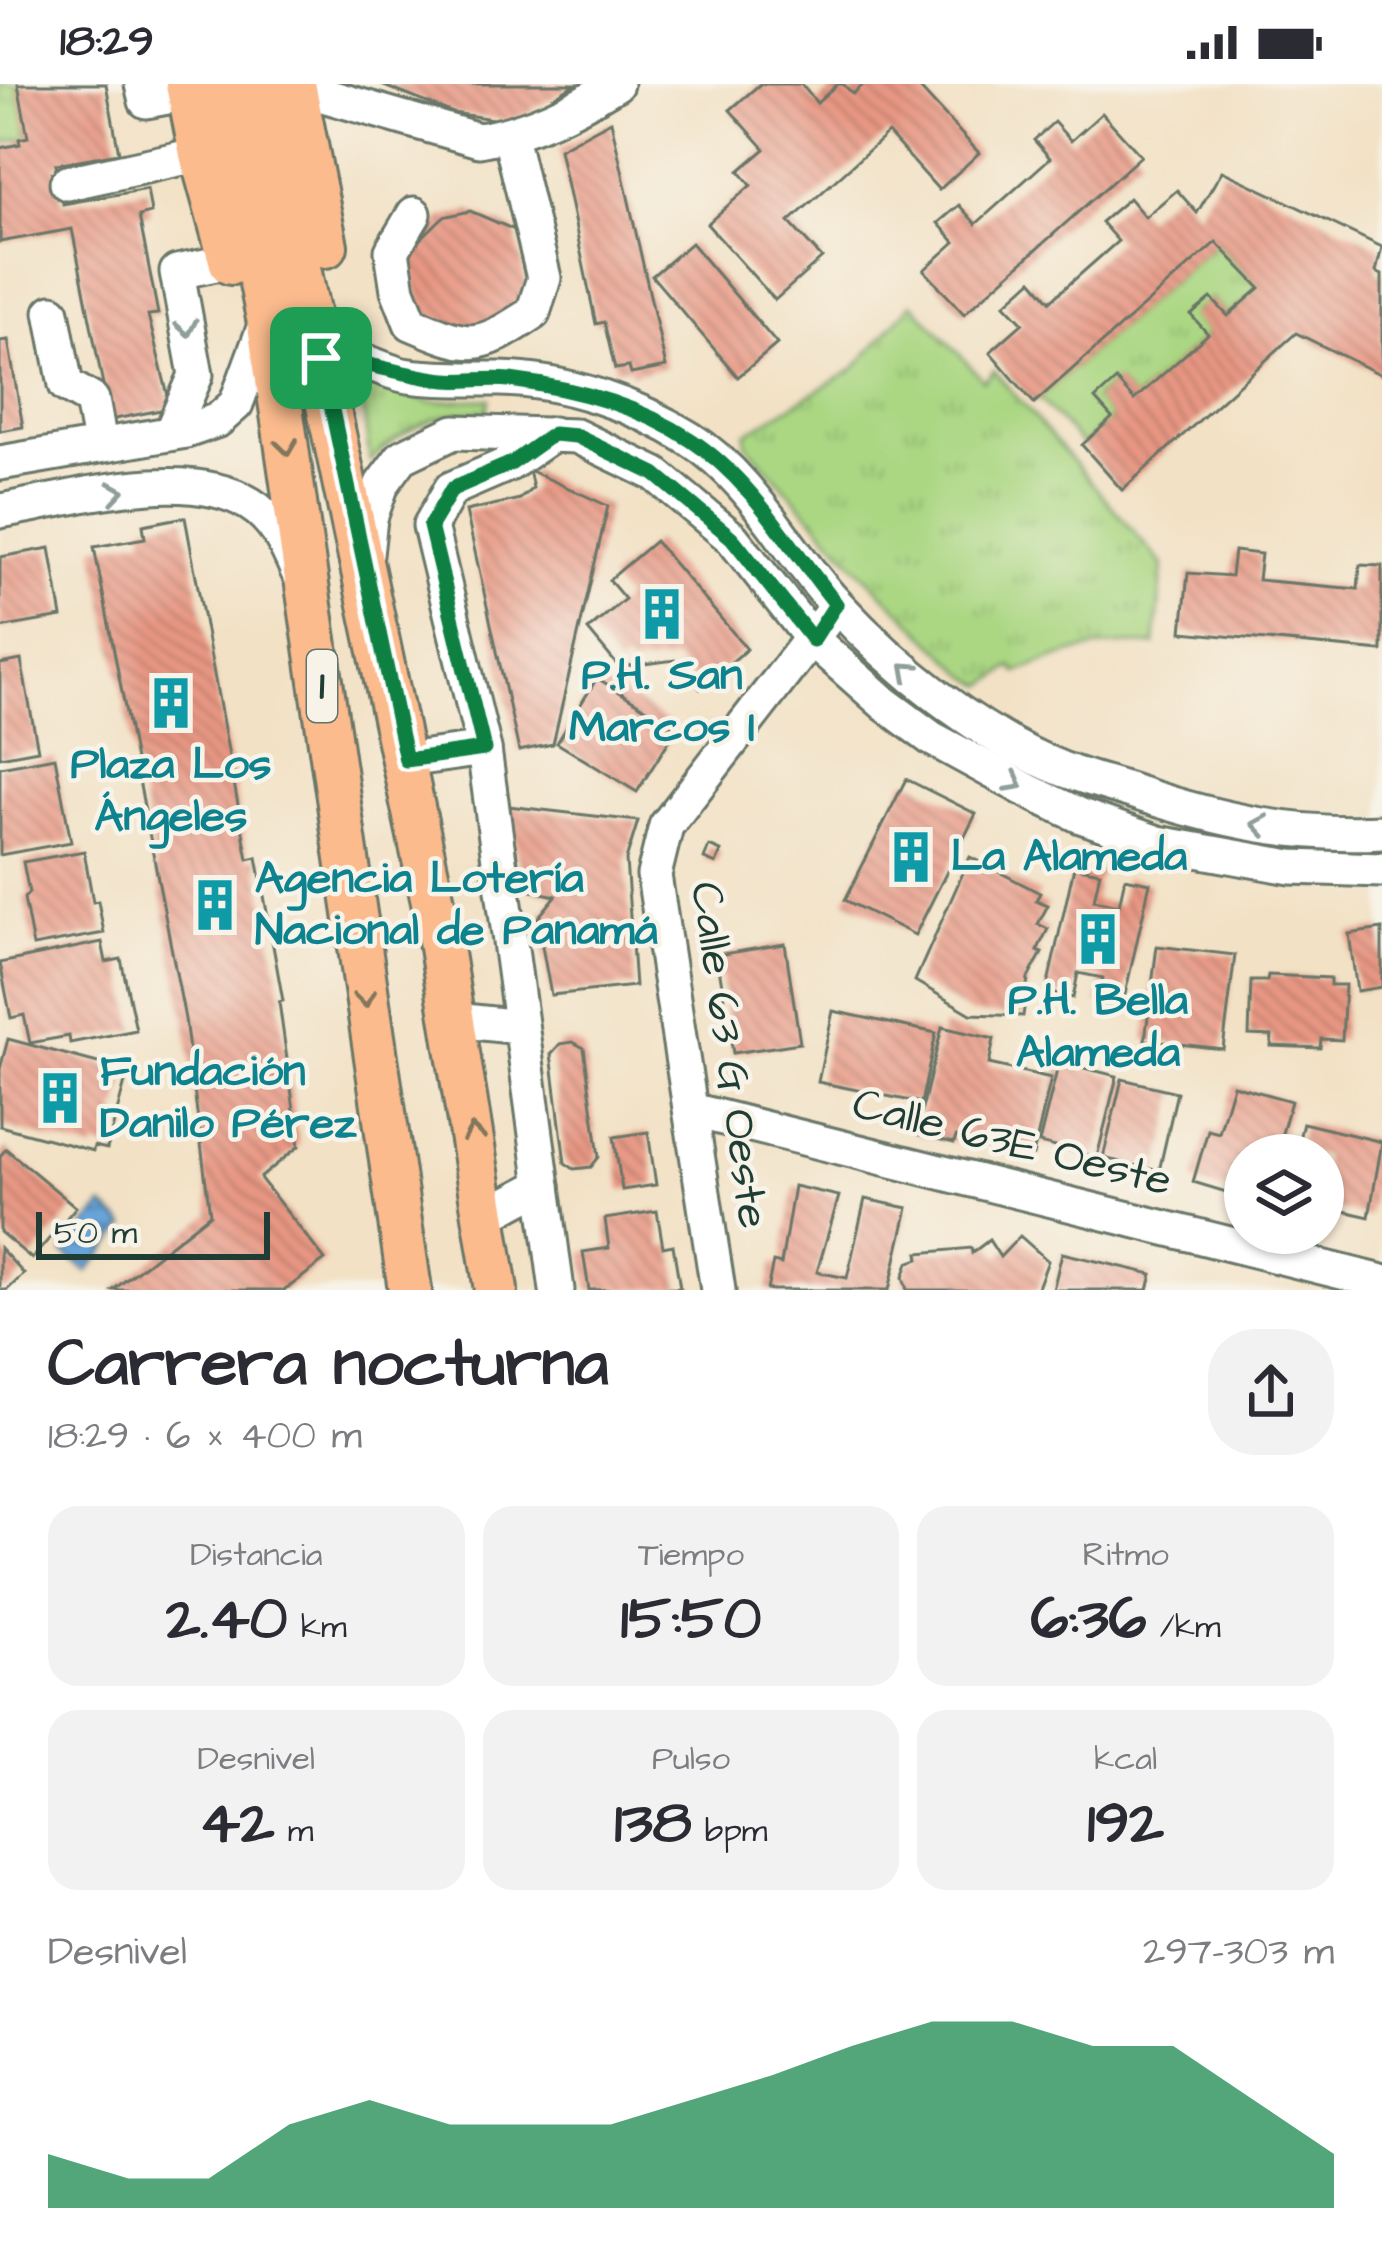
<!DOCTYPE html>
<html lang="es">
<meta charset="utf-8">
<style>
:root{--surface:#fff;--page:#f2f2f3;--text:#2b2b33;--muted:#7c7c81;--accent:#0b8043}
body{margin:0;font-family:"Architects Daughter",sans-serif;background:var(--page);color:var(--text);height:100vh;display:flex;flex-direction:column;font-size:45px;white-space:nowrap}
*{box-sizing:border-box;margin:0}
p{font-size:39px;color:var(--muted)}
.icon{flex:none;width:66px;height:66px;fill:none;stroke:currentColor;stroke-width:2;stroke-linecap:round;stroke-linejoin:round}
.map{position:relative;height:1206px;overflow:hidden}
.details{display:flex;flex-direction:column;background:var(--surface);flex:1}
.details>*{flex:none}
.buttons{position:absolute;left:1224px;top:1050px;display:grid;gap:24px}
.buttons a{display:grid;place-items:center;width:120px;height:120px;border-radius:50%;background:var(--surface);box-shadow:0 3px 9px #0004;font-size:60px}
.scale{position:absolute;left:36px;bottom:30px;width:234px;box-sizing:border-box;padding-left:12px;border:6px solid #1f3d34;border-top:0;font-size:33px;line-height:42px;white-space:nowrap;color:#1f3d34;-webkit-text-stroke:9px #f7f3e8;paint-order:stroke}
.pin{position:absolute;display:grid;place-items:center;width:102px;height:102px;color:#fff;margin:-51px;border-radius:24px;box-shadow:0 6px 18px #0006}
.round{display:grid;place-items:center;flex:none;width:126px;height:126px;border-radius:48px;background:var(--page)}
.overview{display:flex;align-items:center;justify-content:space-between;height:204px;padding:0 48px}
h1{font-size:66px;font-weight:700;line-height:90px}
.metrics{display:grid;grid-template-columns:repeat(3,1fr);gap:18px;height:204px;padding:12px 48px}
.metrics div{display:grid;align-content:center;border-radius:30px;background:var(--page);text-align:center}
.metrics b{font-size:60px;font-weight:700}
.metrics small{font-size:33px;font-weight:400}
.metrics p{font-size:33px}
.chart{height:336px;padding:24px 48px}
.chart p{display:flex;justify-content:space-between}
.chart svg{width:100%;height:216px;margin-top:12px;fill:var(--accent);opacity:.7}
.status{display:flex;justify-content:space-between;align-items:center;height:84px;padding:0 60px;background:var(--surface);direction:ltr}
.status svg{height:33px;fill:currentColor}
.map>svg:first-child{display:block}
</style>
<div class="status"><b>18:29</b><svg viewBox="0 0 49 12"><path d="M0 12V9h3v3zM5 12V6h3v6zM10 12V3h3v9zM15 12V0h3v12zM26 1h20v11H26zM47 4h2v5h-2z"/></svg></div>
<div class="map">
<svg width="1382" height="1206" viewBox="0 0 1382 1206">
<defs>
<pattern id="grass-tufts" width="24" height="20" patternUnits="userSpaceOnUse" patternTransform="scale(3)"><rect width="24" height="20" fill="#abd783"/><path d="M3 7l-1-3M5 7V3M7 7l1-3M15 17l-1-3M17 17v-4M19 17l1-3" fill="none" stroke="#93b972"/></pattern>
<pattern id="water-rules" width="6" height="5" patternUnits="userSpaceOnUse" patternTransform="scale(3)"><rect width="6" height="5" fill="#68a4d9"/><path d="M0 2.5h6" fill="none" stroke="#5587b1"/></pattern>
<pattern id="building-back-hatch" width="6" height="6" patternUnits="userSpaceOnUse" patternTransform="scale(3)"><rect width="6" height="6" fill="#e89783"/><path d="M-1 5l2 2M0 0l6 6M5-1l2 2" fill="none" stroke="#bb7c6c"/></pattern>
</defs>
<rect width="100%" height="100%" fill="#f7f3e8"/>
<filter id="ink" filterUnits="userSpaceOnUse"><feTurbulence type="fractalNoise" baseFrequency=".00833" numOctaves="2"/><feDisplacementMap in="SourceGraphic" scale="24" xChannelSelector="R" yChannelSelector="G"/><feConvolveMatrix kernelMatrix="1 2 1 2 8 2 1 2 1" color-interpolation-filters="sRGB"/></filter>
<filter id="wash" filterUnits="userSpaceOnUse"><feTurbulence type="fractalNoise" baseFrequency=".004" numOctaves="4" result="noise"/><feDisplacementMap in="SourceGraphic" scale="48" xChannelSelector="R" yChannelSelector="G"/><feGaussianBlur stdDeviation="2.7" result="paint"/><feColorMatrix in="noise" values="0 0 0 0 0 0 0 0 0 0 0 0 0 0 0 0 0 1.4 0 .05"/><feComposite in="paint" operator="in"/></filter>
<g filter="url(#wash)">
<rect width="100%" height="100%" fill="#f2e1c5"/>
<g fill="url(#grass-tufts)" stroke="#658a5c" stroke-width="3">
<polygon points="0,0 18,0 28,53 0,59"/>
<polygon points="1216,158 1260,204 1228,232 1211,214 1192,231 1208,250 1134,316 1116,297 1095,314 1112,334 1082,361 1039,314"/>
<path d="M 912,219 L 984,297 L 994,287 L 1163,481 L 1155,561 C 1100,558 1068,568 1017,589 L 1012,583 L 985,601 L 968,592 L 867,494 L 746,360 L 746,349 L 854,285 Z"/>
<path d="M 359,294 L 427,318 L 490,315 L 487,327 C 439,327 404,344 370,377 Z"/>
</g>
<polygon fill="url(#water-rules)" stroke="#447086" stroke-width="3" points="103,1122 126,1142 87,1188 63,1168"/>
<g id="blocks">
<g fill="url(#building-back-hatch)">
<polygon points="18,0 106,0 119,69 56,80 63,120 147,105 151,129 139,132 158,230 148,231 171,324 110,336 72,145 0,158 0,64 20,60 19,55 28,53"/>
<polygon points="379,0 575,0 527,29 506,37 453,29"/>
<polygon points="760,0 801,0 817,19 838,0 843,0 853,10 864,0 916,0 979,69 939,106 888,49 789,138 822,174 775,216 707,140 751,101 739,87 765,65 730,26"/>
<polygon points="1102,29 1141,72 964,230 924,186 955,158 938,139 959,121 976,140 1050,74 1034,56 1054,38 1071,57"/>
<polygon points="611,37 666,283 631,290 629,283 615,285 604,238 596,240 559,65"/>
<polygon points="1222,87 1382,163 1376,188 1382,191 1382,291 1296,249 1122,406 1082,361 1112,334 1095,315 1116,296 1134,316 1208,250 1191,231 1211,214 1228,232 1260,204 1216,158 1034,319 990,268 1023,239 1005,220 1032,196 1050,217 1118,157 1101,138 1129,114 1145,133 1177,106 1197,129"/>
<polygon points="470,127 515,146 528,208 493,242 468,248 421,230 408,167 443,133"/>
<polygon points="691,159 777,260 738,293 652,192"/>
<polygon points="8,256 23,343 0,347 0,257"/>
<polygon points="529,386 608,422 553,660 519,667 466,427 520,415 533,404"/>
<polygon points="185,433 248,775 257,773 283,917 279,918 299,1062 260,1094 325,1176 285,1206 113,1206 210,1130 185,935 94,463 145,454 143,441"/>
<polygon points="655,457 747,565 700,605 675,576 629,582 624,577 618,582 588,546 625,515 609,496"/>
<polygon points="50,464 62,533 0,544 0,473"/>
<polygon points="1234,467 1261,470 1258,496 1358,505 1360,481 1382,482 1382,567 1182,548 1188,489 1231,492"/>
<polygon points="21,576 38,666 0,673 0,580"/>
<polygon points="597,594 677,644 637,708 557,659"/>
<polygon points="55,673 71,758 0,771 0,683"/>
<polygon points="906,695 976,730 915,851 845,816"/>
<polygon points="508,722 638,737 626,776 635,902 551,911 537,835 556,812 523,805"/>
<polygon points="709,762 721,767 716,780 704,775"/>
<polygon points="84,767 93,818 98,817 104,849 33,862 24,814 29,809 23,778"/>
<polygon points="970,773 1040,809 1036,816 1048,821 1038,840 1048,845 1037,867 1042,869 1028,894 1023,932 971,930 915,897"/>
<polygon points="1074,783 1100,788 1094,816 1119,821 1125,794 1150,799 1122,924 1097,919 1103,894 1078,889 1073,914 1046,908"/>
<polygon points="1382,845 1382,903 1357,907 1349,850"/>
<polygon points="102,858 106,878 121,875 136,946 70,959 69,952 30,959 24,931 11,934 0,879"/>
<polygon points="785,860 800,959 733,969 717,871"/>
<polygon points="1157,862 1235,871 1223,965 1145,956"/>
<polygon points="1268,891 1330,894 1330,901 1345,901 1342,956 1321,955 1320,964 1271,962 1272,952 1249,951 1251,897 1267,897"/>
<polygon points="833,927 936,949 921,1019 818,998"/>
<polygon points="942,943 994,955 989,980 1051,994 1033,1071 956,1053 954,1059 916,1050"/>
<polygon points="8,955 128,987 107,1065 94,1062 93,1067 0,1042 0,985"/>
<polygon points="573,958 584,964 599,1073 591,1083 574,1085 565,1079 551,970 560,960"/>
<polygon points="1059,978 1117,992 1097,1073 1039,1059"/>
<polygon points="1122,995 1177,1008 1159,1087 1103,1074"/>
<polygon points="1233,1001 1291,1017 1276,1071 1245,1071 1245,1095 1231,1091 1226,1108 1193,1098 1208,1046 1219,1049"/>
<polygon points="1303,1039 1382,1058 1369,1133 1323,1122 1323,1071 1295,1071"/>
<polygon points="648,1048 656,1101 622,1106 614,1053"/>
<polygon points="6,1065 76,1123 32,1175 0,1148 0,1072"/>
<polygon points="794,1102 839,1112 817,1188 847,1194 865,1115 908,1124 889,1206 767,1206 773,1178 781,1180"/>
<polygon points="657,1127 663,1163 673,1161 680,1204 589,1206 583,1168 609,1164 605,1135"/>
<polygon points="1020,1152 1048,1177 1037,1206 907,1206 903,1193 908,1179 919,1175 918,1169 971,1164 972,1169 989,1156 1000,1173"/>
<polygon points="0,1164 24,1190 7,1206 0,1206"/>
<polygon points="1062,1169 1152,1190 1148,1206 1053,1206"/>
</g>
</g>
</g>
<g filter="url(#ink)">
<use href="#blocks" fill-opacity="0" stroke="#697667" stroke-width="3"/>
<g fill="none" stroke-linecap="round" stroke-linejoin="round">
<g stroke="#697667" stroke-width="39">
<g id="minor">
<polyline points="142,0 146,17 189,9"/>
<path d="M 295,3 L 479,56 C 530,48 573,26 616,0"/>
<polyline points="67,99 201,70"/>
<path d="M 414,130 L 392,167 L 398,206 L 411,239 C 472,265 477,266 533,229 L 544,194 L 510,52"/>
<polyline points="52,228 66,301 92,316 100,359"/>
<path d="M 321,274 C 333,275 346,274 357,276 C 375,279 391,290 409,292 C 440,296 469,295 500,295 C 564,296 637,321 690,355 C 752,394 787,467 835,519 C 895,584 979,652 1062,685 C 1087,695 1115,701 1140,710 C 1219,736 1298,753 1382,748"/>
<polyline points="171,349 196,291 177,188 230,177"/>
<polyline points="0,379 186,347 218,336 236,320 267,236"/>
<path d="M 0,427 C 70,415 186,380 250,420 C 275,435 287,462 298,488"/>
<polyline points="366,471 370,434 382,400 402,373 454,348 576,352 655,390 732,454 813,556 885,620 931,654 1030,708 1081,732 1158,759 1291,783 1382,786"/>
<polyline points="484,665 430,442 451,405 511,379 553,350"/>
<polyline points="406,676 484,665 557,1206"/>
<polyline points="455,936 521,943"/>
<polyline points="691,1026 1382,1198"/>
<polyline points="485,1132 543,1101"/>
<polyline points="718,1206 654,791 666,742 825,537"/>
</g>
</g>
<g stroke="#697667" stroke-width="48">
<g id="major">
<polyline points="187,0 201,70 231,179"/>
<polyline points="221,0 268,234 410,1206"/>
<polyline points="260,0 436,832 496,1206"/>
<polyline points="294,0 326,162"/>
</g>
</g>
<use href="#minor" stroke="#fff" stroke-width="33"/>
<use href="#major" stroke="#fbbb8d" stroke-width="42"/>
</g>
<defs><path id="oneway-chevron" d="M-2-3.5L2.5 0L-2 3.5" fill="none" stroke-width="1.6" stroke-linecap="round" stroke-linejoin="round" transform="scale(3)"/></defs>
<g stroke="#8f9e9a">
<use href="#oneway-chevron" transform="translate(187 244) rotate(79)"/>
<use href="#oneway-chevron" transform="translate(116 408) rotate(-9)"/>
<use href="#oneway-chevron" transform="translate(908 586) rotate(-138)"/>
<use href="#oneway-chevron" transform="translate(1015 699) rotate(29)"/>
<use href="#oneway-chevron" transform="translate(1260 741) rotate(-171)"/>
</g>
<g stroke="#82765c">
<use href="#oneway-chevron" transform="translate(287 363) rotate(82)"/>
<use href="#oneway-chevron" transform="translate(365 915) rotate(82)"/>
<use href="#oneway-chevron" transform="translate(473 1049) rotate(-99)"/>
</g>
</g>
<g fill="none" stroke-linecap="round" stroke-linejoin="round" filter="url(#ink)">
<g stroke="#fff" stroke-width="24">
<path id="route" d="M 321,274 C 364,276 403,292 446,296 C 467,298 489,293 510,296 C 573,304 638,321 691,356 C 751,395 792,466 836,520 L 813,556 L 732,454 L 655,390 L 576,352 L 553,350 L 512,379 L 452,405 L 430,442 L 484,665 L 406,676 Z"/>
</g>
<use href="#route" stroke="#0b8043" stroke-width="15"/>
</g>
<defs>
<g id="building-bare" transform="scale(4.14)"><path d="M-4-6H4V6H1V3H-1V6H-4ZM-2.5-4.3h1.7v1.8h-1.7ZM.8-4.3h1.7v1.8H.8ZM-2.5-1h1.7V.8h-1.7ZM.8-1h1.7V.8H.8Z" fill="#0f9aa8" stroke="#f7f3e8" stroke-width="2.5" paint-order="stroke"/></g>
</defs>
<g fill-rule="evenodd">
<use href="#building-bare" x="662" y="530"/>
<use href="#building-bare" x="171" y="619"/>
<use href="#building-bare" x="911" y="773"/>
<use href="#building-bare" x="215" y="821"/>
<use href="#building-bare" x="1098" y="855"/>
<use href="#building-bare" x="60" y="1014"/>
</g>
<g text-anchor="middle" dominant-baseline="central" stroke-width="9" stroke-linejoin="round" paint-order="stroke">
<rect fill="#f7f3e8" stroke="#60746a" stroke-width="3" x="307" y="566" width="30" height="72" rx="9"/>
<g font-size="42" font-weight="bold" fill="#1f3d34">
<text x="322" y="602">1</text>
</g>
<g font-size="45" font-weight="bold" fill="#0d838f" stroke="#f7f3e8">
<text x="662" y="592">P.H. San<tspan x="662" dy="52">Marcos I</tspan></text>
<text x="171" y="681">Plaza Los<tspan x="171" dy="52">Ángeles</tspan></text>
<text x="951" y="773" text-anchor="start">La Alameda</text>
<text x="255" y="795" text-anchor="start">Agencia Lotería<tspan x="255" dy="52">Nacional de Panamá</tspan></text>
<text x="1098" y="917">P.H. Bella<tspan x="1098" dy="52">Alameda</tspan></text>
<text x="100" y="988" text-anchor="start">Fundación<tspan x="100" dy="52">Danilo Pérez</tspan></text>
</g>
<g font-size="45" fill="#1f3d34" stroke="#f7f3e8">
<text transform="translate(729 971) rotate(82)">Calle 63 G Oeste</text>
<text transform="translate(1012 1059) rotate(14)">Calle 63E Oeste</text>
</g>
</g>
</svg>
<div class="buttons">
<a><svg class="icon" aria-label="layers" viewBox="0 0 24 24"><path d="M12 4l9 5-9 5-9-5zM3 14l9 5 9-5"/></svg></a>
</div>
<div class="scale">50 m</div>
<div class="pin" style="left:321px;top:274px;background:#1e9e55"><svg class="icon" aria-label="arrive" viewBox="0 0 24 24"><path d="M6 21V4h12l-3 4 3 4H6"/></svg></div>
</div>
<section class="details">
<div class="overview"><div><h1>Carrera nocturna</h1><p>18:29 · 6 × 400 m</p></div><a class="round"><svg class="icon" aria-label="share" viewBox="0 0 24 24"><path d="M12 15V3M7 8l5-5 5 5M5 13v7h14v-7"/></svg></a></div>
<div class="metrics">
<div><p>Distancia</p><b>2.40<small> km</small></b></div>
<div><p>Tiempo</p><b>15:50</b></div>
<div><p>Ritmo</p><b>6:36<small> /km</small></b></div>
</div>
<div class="metrics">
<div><p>Desnivel</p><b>42<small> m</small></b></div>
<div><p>Pulso</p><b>138<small> bpm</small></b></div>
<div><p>kcal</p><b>192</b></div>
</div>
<div class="chart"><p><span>Desnivel</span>297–303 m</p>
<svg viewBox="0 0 160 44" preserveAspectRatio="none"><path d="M0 44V33L10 38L20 38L30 27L40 22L50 27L60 27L70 27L80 22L90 17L100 11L110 6L120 6L130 11L140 11L150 22L160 33V44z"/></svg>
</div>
</section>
